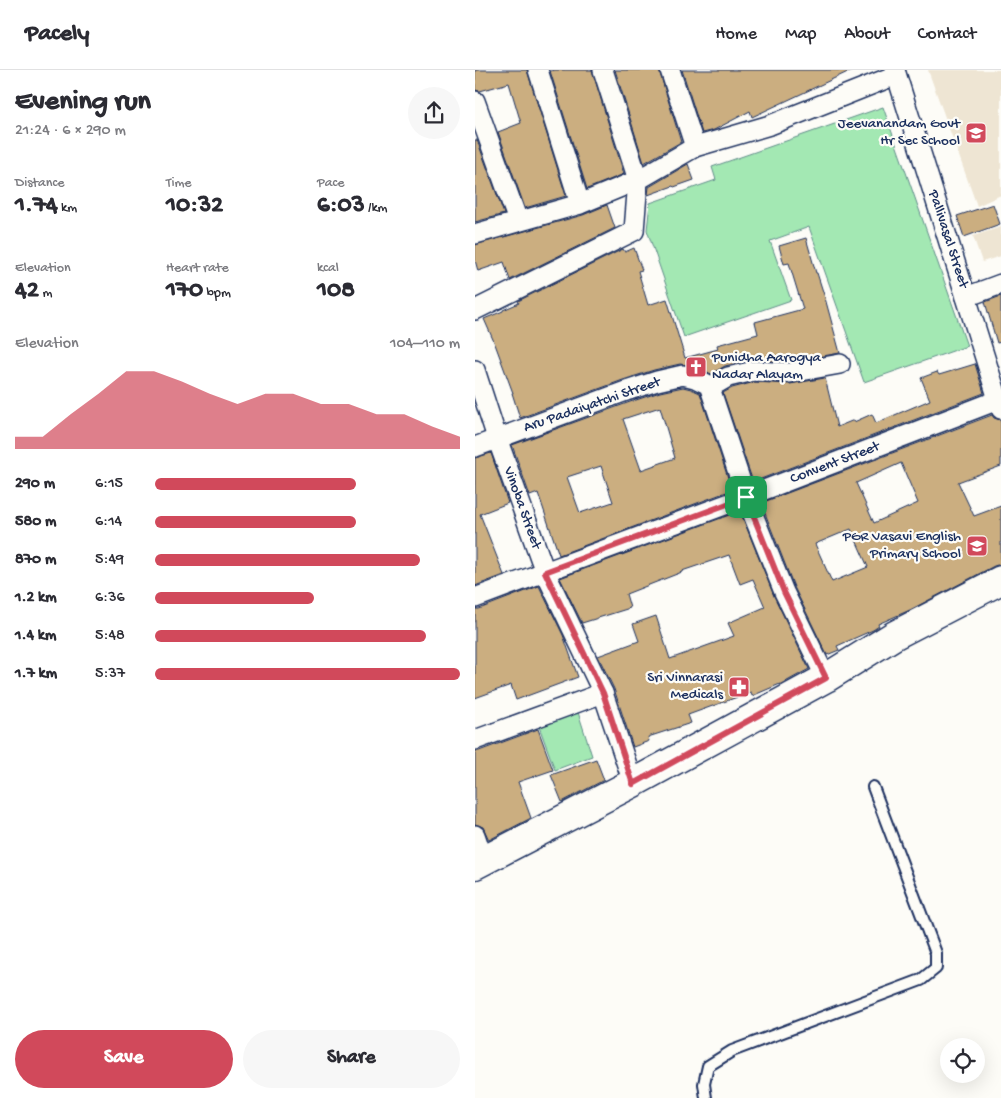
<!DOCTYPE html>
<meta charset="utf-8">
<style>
:root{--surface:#fff;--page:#f7f7f7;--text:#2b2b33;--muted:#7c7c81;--line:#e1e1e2;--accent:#d1495b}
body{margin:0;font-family:"Gochi Hand",sans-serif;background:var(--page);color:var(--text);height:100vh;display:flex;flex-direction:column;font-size:19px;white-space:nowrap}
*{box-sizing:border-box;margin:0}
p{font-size:16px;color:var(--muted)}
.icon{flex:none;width:28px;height:28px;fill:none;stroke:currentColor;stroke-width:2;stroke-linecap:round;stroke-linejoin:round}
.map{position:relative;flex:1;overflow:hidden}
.panel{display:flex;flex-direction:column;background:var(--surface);width:475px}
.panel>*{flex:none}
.controls{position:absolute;left:465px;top:968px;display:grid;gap:10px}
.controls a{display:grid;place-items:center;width:45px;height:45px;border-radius:50%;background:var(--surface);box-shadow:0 5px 20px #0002;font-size:25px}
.pin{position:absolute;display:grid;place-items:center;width:42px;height:42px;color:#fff;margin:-21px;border-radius:10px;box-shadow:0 2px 8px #0006}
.round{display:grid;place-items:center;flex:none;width:52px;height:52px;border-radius:26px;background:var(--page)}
.summary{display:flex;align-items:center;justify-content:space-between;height:85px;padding:0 15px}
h1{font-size:28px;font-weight:700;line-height:38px}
.metrics{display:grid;grid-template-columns:repeat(3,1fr);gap:8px;height:85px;padding:5px 15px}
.metrics div{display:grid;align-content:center}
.metrics b{font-size:25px;font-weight:700}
.metrics small{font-size:14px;font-weight:400}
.metrics p{font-size:14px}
.chart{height:140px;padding:10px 15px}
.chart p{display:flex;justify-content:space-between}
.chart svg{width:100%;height:90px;margin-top:5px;fill:var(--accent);opacity:.7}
.action{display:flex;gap:10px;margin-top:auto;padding:10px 15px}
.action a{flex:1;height:58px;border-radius:30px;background:var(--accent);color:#fff;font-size:20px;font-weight:700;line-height:58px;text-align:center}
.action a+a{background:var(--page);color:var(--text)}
ul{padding:0 15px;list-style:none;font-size:16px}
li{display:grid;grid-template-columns:80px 60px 1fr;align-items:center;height:38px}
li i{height:12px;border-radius:6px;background:var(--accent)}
header{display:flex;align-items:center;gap:30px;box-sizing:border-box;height:70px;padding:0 25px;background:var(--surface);border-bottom:1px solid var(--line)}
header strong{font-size:24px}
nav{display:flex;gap:28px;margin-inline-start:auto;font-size:18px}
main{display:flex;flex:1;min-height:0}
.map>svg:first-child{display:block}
</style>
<header>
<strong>Pacely</strong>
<nav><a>Home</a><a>Map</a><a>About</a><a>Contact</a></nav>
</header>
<main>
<section class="panel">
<div class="summary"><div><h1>Evening run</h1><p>21:24 · 6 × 290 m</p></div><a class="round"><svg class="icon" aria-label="share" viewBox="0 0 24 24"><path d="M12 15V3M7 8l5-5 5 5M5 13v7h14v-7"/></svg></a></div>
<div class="metrics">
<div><p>Distance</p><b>1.74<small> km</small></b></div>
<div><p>Time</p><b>10:32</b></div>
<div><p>Pace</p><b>6:03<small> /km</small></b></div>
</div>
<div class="metrics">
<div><p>Elevation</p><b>42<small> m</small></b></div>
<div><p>Heart rate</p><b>170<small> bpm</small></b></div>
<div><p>kcal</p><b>108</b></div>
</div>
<div class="chart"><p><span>Elevation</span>104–110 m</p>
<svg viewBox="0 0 160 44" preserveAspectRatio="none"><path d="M0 44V38L10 38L20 27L30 17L40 6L50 6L60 11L70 17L80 22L90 17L100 17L110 22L120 22L130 27L140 27L150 33L160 38V44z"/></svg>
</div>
<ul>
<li><b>290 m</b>6:15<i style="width:66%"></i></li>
<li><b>580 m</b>6:14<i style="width:66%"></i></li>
<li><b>870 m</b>5:49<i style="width:87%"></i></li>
<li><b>1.2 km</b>6:36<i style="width:52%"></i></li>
<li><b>1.4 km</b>5:48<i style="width:89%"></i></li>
<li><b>1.7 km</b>5:37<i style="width:100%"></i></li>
</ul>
<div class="action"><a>Save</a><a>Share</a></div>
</section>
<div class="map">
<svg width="526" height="1028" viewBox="0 0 526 1028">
<rect width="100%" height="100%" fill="#fdfcf7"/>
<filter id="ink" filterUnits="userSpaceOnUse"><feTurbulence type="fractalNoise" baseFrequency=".02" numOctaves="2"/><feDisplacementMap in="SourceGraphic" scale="10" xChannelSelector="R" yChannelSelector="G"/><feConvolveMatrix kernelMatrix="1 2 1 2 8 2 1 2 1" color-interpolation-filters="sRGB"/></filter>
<g filter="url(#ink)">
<g fill="#eee5d3">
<polygon points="453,0 526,0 526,125 502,136"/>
<polygon points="526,157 526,186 507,192 498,166"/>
</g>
<g fill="#a3e8b3" stroke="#5f8c88">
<polygon points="408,37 492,276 389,312 334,157 295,171 316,230 209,267 172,160 175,133 241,110 237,97"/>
<polygon points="101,636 117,686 80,700 62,651"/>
</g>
<g fill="#cbae80" stroke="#1b2f5e" fill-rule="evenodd">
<polygon points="0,0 52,0 91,126 50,138 23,62 46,53 34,13 5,21 0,20"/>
<polygon points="80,0 117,0 149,104 112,119 75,1"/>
<polygon points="140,0 184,0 206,72 169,93"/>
<polygon points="207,0 377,0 277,47 275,41 239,60 227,63"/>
<polygon points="0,70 2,70 29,144 0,152"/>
<polygon points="213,94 219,110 199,117 198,116 173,125 174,117"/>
<polygon points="518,134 525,154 489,167 482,146"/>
<polygon points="132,135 140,158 35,210 29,192 3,201 0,190 0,175 108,145"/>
<polygon points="331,168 341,203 342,203 350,228 365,283 314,292 276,290 250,296 236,304 223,297 205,294 179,300 148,310 45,348 37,323 38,323 20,274 9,249 28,241 28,240 44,233 43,231 148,179 150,182 159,178 167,200 163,201 173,235 192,229 210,288 243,279 242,275 283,264 280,252 328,239 314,193 309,194 304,176"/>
<polygon points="526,226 526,272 522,273 510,232"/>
<polygon points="500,294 509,323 278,412 248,323 257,318 280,312 315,314 350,308 362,357 379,350 379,352 397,344 401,353 455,330 446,308 462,302 464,305"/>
<path d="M 208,317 L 216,319 L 225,323 L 257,420 L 84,485 L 63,423 L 55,426 L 37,375 L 155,332 L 185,322 ZM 185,337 L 200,388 L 166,400 L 148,349 ZM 126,396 L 138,432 L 105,443 L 92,407 Z"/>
<path d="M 517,345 L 519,348 L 525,350 L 526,353 L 526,396 L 483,412 L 499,446 L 526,436 L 526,494 L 519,496 L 435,540 L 403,554 L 404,556 L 398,560 L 362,576 L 364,580 L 352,585 L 319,517 L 286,433 ZM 426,393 L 443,433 L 399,453 L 381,413 ZM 376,459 L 393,497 L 357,512 L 340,474 Z"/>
<polygon points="16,383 33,433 5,444 29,505 0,516 0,388"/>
<polygon points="265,441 299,526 334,599 305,615 305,614 277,626 276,622 213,645 216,653 173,667 174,671 158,677 139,619 123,586 164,571 158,554 181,546 195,589 259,566 253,553 290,537 278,509 265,514 254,485 207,501 207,502 151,524 155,538 107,553 85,508"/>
<polygon points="64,516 88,565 103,607 41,630 36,615 0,628 0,539 4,539"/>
<polygon points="63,659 78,700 43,712 56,748 14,770 8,757 0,754 0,681 4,681"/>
<polygon points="121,689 129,710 87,732 76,705"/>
</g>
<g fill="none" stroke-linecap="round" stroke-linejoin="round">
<g stroke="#1b2f5e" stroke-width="14">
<polyline id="lane" points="231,1028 229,1014 233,996 257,981 446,910 461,898 461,883 398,717"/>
</g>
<g stroke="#1b2f5e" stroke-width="22">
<g id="street">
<polyline points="63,0 105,134"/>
<polyline points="195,0 220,77"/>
<polyline points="420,0 526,339"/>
<polyline points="0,31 43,151"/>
<polyline points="0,164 105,134 163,110 220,77 295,55 421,5"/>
<polyline points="491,227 526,214"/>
<polyline points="0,240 159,161 163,110 128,0"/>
<polyline points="0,300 22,368 70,502 128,623 158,713"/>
<polyline points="236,317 253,307 279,301 315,303 365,294"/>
<polyline points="0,377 151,321 182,311 208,305 220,308 234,315 271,427 309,522 351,608"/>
<polyline points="0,528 271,427 523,330"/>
<polyline points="0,670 128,623"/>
<polyline points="0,765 9,791"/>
</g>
</g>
<g stroke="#1b2f5e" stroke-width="31">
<polyline id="secondary" points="0,795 158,713 351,608 420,565 526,510"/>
</g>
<use href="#lane" stroke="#fdfcf7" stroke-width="10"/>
<use href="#street" stroke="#fdfcf7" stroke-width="19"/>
<use href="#secondary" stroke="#fdfcf7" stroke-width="28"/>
</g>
</g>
<g fill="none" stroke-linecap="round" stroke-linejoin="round" filter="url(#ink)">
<g stroke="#fff" stroke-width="10">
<polygon id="route" points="271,427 309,522 351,608 158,714 128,623 70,502"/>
</g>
<use href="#route" stroke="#d1495b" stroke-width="6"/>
</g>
<defs>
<g id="school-square" transform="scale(1.125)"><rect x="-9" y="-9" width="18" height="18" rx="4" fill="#d1495b" stroke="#fdfcf7"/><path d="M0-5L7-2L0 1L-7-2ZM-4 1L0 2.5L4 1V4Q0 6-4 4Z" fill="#fff"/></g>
<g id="church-square" transform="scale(1.125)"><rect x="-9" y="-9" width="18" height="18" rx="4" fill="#d1495b" stroke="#fdfcf7"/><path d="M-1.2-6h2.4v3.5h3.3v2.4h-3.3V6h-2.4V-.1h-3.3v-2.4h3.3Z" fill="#fff"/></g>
<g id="pharmacy-square" transform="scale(1.125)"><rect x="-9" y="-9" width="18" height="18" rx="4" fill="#d1495b" stroke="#fdfcf7"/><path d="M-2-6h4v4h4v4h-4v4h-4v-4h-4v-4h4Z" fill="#fff"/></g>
</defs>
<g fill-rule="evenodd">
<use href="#school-square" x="501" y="63"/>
<use href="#church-square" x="221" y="297"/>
<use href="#school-square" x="502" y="476"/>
<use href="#pharmacy-square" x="264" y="617"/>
</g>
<g text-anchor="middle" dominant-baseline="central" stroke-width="4.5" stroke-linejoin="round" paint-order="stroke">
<g font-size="15" fill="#1b2f5e" stroke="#fdfcf7" text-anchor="end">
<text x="485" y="54">Jeevanandam Govt<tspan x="485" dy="17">Hr Sec School</tspan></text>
<text x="237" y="288" text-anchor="start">Punidha Aarogya<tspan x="237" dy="17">Nadar Alayam</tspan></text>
<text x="486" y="467">PGR Vasavi English<tspan x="486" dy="17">Primary School</tspan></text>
<text x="248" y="608">Sri Vinnarasi<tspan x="248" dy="17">Medicals</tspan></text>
</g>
<g font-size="15" fill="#1b2f5e" stroke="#fdfcf7">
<text transform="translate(473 169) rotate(72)">Pallivasal Street</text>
<text transform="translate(117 335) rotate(-19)">Aru Padaiyatchi Street</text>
<text transform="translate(360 393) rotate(-21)">Convent Street</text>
<text transform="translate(47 438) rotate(70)">Vinoba Street</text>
</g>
</g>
</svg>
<div class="controls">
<a><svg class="icon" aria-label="locate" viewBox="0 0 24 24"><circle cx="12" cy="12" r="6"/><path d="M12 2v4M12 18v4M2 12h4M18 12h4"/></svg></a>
</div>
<div class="pin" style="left:271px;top:427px;background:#1e9e55"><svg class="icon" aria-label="arrive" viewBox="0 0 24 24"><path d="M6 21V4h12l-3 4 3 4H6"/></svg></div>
</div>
</main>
